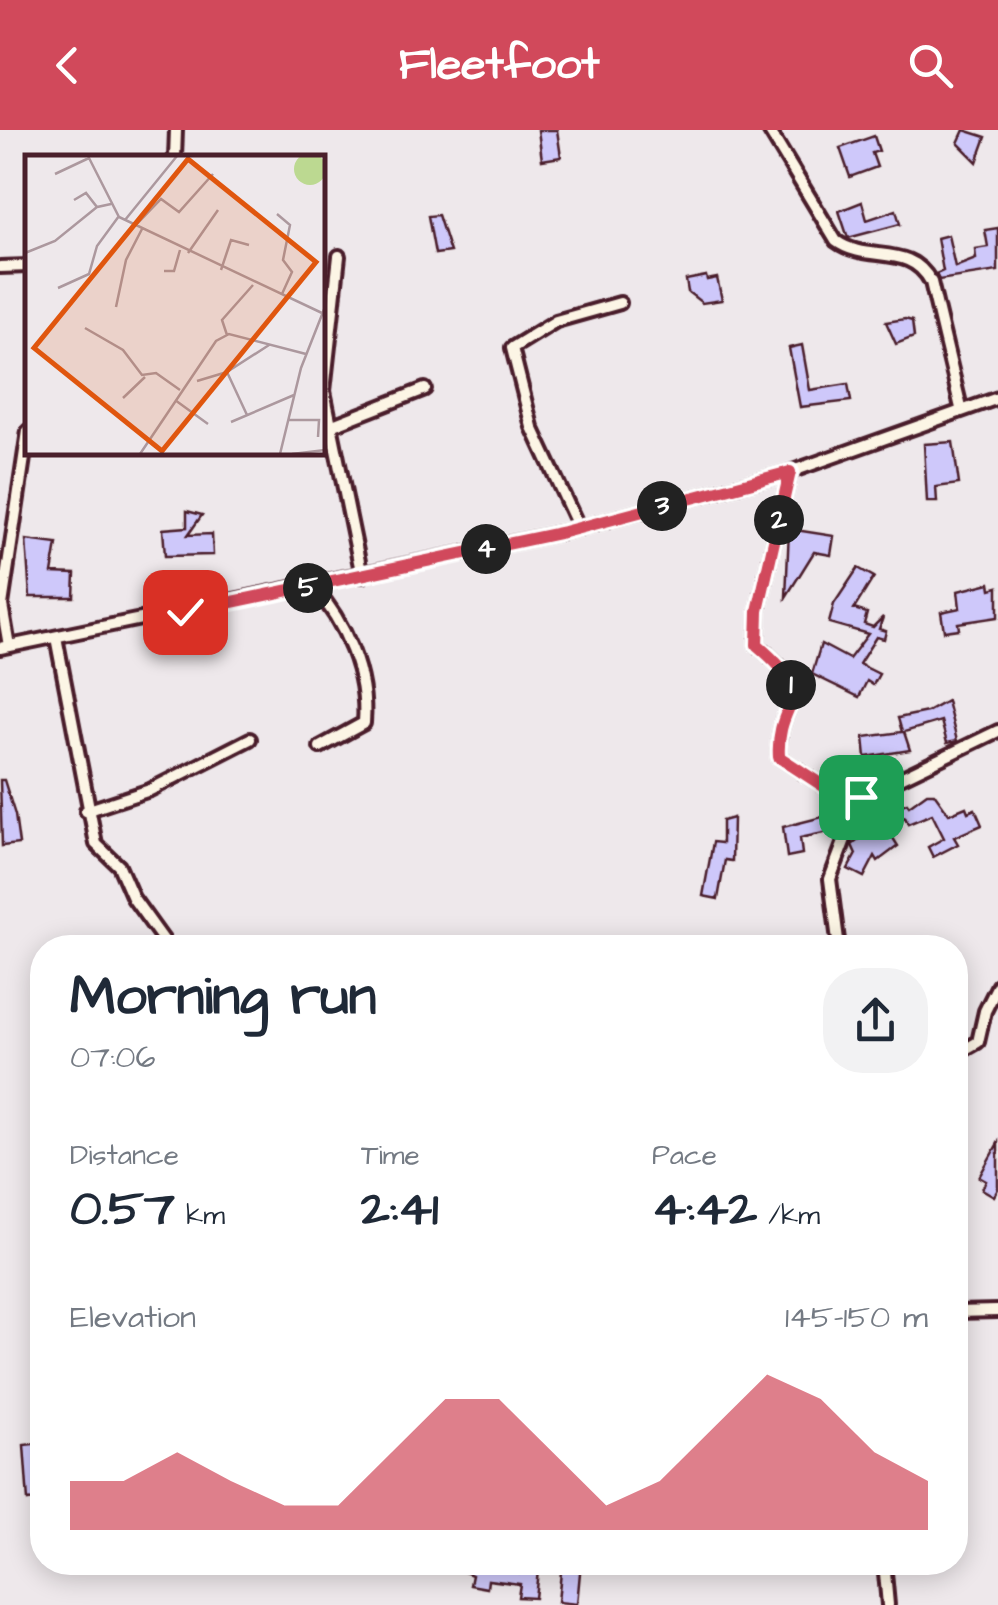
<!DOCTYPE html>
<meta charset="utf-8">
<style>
:root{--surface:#fff;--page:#f2f2f3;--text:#1f2937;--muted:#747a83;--accent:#d1495b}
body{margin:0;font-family:"Architects Daughter",sans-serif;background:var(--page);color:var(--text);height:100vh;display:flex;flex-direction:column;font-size:38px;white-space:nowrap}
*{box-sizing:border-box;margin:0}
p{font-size:32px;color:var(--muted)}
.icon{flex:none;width:55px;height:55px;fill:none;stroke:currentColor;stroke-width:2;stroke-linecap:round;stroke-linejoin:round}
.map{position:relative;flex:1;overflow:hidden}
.sheet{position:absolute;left:30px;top:805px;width:938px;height:640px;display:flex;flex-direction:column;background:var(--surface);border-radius:40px;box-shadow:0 5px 25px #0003}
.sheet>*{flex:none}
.pin{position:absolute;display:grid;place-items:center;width:85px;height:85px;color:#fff;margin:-42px;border-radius:20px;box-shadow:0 5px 15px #0006}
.km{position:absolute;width:50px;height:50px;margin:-25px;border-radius:50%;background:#222;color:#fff;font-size:28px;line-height:50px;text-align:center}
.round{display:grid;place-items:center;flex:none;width:105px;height:105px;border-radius:40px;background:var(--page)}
.summary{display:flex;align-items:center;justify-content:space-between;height:170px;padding:0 40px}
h1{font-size:55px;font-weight:700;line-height:75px}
.metrics{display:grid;grid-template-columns:repeat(3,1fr);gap:15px;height:170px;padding:10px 40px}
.metrics div{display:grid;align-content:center}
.metrics b{font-size:50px;font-weight:700}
.metrics small{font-size:28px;font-weight:400}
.metrics p{font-size:28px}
.chart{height:280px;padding:20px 40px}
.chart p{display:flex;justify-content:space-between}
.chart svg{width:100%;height:180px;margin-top:10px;fill:var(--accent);opacity:.7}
header{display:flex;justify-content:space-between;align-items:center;height:130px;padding:0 40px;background:var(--accent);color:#fff;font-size:45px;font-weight:700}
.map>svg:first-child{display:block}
</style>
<header><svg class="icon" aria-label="back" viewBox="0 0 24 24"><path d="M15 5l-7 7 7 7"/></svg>Fleetfoot<svg class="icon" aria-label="search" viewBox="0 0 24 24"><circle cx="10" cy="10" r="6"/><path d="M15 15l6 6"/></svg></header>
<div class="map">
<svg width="998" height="1475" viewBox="0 0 998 1475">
<rect width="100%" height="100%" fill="#eee8eb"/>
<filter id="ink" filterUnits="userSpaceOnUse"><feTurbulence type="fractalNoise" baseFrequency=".01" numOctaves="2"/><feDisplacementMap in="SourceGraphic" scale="20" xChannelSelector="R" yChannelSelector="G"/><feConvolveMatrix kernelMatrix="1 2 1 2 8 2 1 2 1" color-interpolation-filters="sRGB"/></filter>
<g filter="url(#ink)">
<g fill="#cec8fa" stroke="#4a1f2b" stroke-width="2.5">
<polygon points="538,0 557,0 561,27 542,30"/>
<polygon points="964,0 986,7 977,32 958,13"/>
<polygon points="874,6 879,21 872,23 877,37 850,47 840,18"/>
<polygon points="862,72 867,90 896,80 900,94 848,108 839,81"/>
<polygon points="438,85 450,122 435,124 428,86"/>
<polygon points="998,98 998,141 939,150 936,144 943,141 937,108 948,105 955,137 976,129 975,119 988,117 985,100"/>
<polygon points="706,146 707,150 717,148 722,170 702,173 688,162 686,150"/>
<polygon points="905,189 912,191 914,207 896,214 886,192"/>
<polygon points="802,215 810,260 848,254 851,271 800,277 789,218"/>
<polygon points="953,312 959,354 936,357 937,372 927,372 924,314"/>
<polygon points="187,381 202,385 188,405 212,404 213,425 165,426 163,399 187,397"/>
<polygon points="789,399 834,406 831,425 814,422 786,467"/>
<polygon points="26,410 57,414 52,443 75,444 74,467 30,467"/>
<polygon points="858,438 874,447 854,479 867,483 864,494 873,497 883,487 879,499 886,501 884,509 876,507 859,534 879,544 873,555 867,551 859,567 812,544 821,514 849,529 868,504 829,493 834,474"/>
<polygon points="990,453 991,459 998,457 998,487 958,493 959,499 944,501 941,482 960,478 958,461"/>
<polygon points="947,571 957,611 947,613 941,591 904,602 910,620 866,627 864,607 902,602 898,588 927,582"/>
<polygon points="0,650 4,650 15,685 19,714 2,716"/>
<polygon points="927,663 934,663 949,684 966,677 968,682 975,679 982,695 954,707 958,714 933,727 928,717 944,708 932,684 908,694 905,687 886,697 898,716 878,731 875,726 864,747 848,739 856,724 852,715 879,694 876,684 907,673 909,676"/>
<polygon points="830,685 833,701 800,708 802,724 787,727 783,697"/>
<polygon points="733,688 732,731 725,730 718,769 703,766 713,712 722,713 722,691"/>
<polygon points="998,1013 998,1059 994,1066 982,1059 986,1051 979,1047"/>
<polygon points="42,1313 42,1369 28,1371 24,1315"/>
<polygon points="440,1432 491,1432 490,1439 521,1443 522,1432 539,1432 535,1468 518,1467 520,1454 488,1450 487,1458 470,1455 472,1445"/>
<polygon points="562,1432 581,1432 577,1474 558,1472"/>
</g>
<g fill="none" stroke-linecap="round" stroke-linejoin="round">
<g stroke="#4a1f2b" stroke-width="18">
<g id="street">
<path d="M 769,0 L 836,111 C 867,134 910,112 931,152 L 961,278"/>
<polyline points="175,28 176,0"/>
<polyline points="339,126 324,261 362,446"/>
<polyline points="0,137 28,136"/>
<polyline points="333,295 425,259"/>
<path d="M 790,342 L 758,481 L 757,515 C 825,572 775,565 779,627 L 857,678"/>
<polyline points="579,398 532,297 512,218 556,191 620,173"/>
<path d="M 313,456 C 345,492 368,544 364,593 L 320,617"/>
<polyline points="56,507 96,714 119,736 133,768 169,818"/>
<polyline points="9,516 2,475 28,301"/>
<polyline points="0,518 564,402 790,342 998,268"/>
<polyline points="86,681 150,660 250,609"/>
<polyline points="839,818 830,749 861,667 998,601"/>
<polyline points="955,925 978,912 985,881 998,855"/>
<polyline points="955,1182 998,1181"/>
<polyline points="884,1432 888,1475"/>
</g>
</g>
<use href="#street" stroke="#fcf5e5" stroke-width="10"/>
</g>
</g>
<g fill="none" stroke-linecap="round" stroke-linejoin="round" filter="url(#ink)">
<g stroke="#fff" stroke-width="20">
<path id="route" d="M 185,482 L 564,402 L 790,342 L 758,481 L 757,515 C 825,573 775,564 779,627 L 857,678 L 861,667"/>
</g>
<use href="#route" stroke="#d1495b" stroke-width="12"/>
</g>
<g transform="translate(25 25)">
<rect width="300" height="300" fill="#eee8eb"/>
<path d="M269 14a16 16 0 1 1 32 0a16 16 0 1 1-32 0Z" fill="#bcd991"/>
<path fill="none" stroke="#ac989e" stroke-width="2.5" d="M 63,1 L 94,62 L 297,158M 30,19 L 64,3M 49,45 L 61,38 L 72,52 L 86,49M 252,59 L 265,70 L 258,105 L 267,117 L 257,139M 100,65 L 152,1M 110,71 L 136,44 L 154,57 L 188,19M 0,98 L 30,86 L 72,52M 163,98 L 193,55M 196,115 L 206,85 L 224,90M 139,116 L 149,116 L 155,95M 33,133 L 64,119 L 72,91 L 94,61M 91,152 L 101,105 L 117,74M 60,173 L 98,195 L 117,220 L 131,218 L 155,235M 202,180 L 197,165 L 228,130M 172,226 L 202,217M 98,243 L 120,222M 150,245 L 183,269M 222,260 L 202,217 L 244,190M 263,265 L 294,265 L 293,282M 206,267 L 269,240M 115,299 L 191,186 L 204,179 L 281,199M 255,299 L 276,213 L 300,152M 267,299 L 300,295"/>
<path fill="#e0560e" fill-opacity="0.15" stroke="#e0560e" stroke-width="5" d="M 163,4 L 291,107 L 137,296 L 9,193 Z"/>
<rect width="300" height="300" fill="none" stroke="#4a1f2b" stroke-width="5"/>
</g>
</svg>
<div class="pin" style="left:861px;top:667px;background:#1e9e55"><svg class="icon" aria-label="arrive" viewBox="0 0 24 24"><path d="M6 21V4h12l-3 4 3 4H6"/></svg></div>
<div class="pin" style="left:185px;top:482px;background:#d93025"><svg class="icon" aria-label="check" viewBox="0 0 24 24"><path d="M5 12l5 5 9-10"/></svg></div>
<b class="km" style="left:791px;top:555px">1</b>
<b class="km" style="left:779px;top:390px">2</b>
<b class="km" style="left:662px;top:376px">3</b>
<b class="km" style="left:486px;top:419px">4</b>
<b class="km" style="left:308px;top:458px">5</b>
<section class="sheet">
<div class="summary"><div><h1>Morning run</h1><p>07:06</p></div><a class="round"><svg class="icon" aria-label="share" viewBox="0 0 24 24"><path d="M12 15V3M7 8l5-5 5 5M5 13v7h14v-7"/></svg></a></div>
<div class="metrics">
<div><p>Distance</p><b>0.57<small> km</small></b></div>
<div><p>Time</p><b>2:41</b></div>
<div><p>Pace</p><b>4:42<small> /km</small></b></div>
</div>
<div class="chart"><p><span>Elevation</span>145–150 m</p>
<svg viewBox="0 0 160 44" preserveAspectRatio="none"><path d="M0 44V32L10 32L20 25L30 32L40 38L50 38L60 25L70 12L80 12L90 25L100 38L110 32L120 19L130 6L140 12L150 25L160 32V44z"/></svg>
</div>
</section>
</div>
